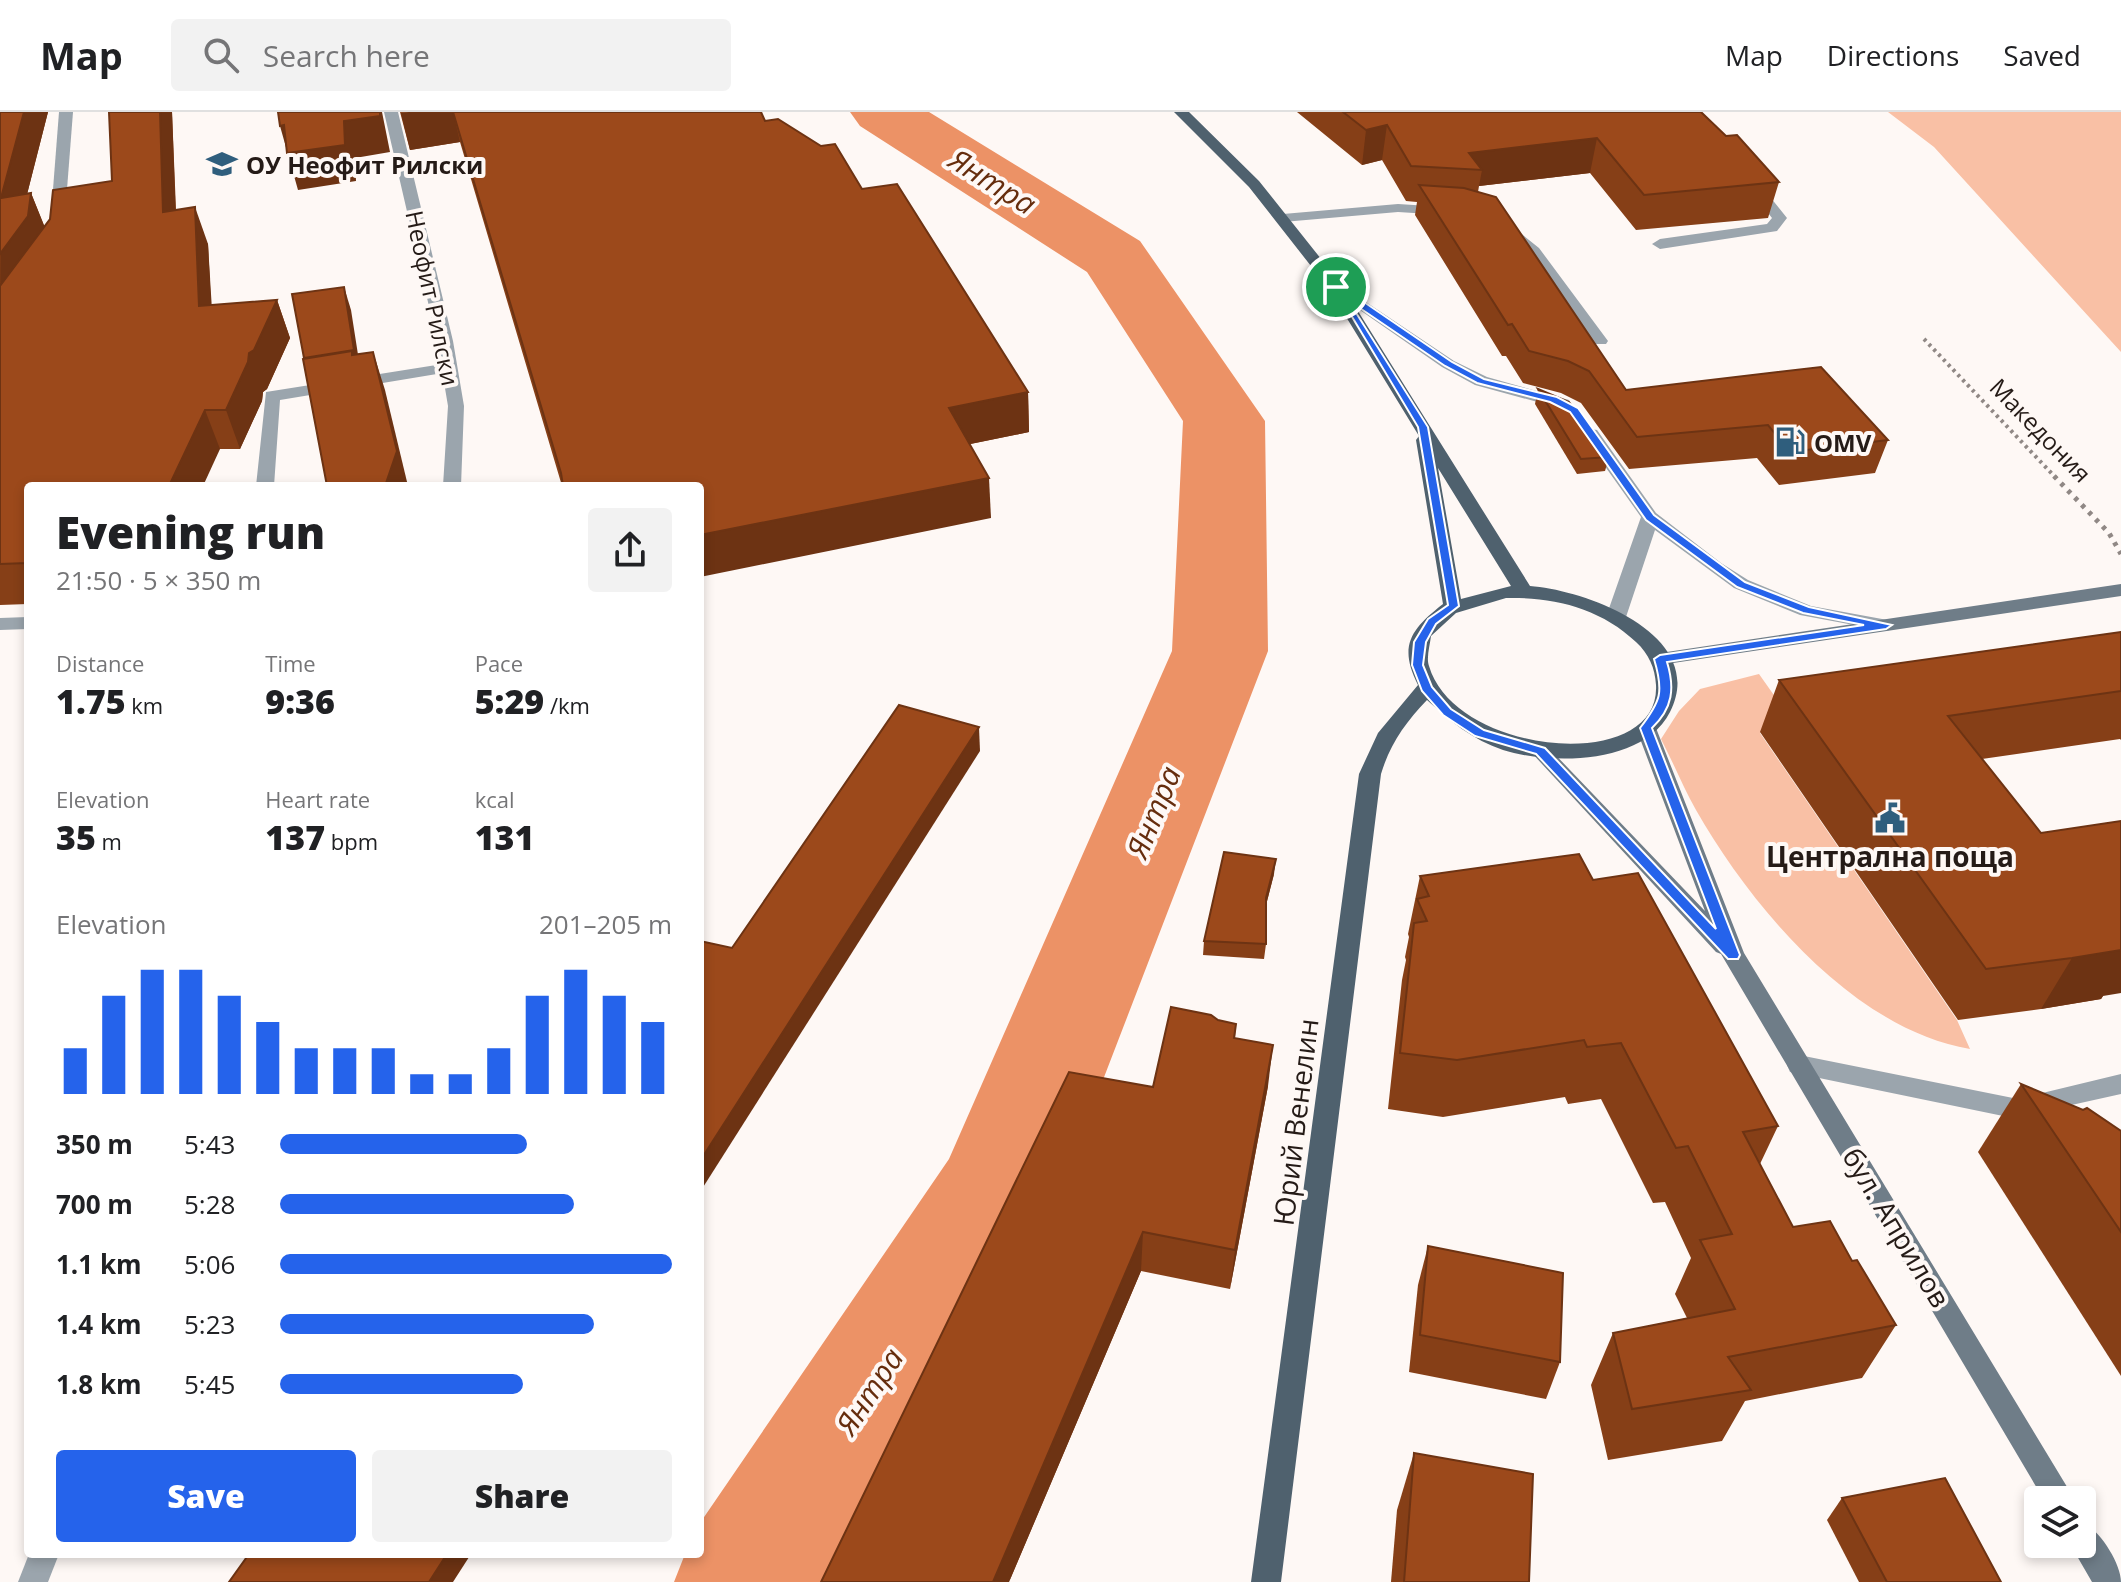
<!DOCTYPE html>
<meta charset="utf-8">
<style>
:root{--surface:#fff;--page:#f2f2f2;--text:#202124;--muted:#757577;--line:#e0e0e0;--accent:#2563eb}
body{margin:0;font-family:"Open Sans",sans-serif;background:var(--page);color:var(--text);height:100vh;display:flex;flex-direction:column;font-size:30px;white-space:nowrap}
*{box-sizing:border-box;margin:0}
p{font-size:26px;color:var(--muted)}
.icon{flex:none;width:44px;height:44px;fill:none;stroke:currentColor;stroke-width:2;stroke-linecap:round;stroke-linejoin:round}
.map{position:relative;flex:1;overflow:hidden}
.sheet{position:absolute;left:24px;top:370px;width:680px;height:1076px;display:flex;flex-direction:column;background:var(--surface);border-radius:8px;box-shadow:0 4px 12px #0003}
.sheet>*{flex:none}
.controls{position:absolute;left:2024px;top:1374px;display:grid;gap:16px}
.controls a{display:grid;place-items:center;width:72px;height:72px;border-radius:8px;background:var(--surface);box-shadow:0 4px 12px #0003;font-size:40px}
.pin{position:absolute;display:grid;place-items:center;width:68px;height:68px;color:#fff;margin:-34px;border:4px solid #fff;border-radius:50%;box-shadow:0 2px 8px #0007}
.round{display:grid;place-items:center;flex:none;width:84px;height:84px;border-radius:8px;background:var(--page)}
.overview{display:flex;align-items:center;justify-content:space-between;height:136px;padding:0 32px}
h1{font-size:44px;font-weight:800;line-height:60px}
.stats{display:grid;grid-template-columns:repeat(3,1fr);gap:12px;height:136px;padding:8px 32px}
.stats div{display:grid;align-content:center}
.stats b{font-size:34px;font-weight:800}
.stats small{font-size:22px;font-weight:400}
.stats p{font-size:22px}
.chart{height:224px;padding:16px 32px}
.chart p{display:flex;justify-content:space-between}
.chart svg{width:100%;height:144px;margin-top:8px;stroke:var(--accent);stroke-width:6}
.cta{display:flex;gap:16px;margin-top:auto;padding:16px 32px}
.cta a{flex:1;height:92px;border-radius:8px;background:var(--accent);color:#fff;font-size:32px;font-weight:800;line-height:92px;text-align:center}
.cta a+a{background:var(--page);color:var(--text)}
ul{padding:0 32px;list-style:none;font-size:26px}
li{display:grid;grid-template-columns:128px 96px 1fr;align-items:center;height:60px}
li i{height:20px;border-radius:10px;background:var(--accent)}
header{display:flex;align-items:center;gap:48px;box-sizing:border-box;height:112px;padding:0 40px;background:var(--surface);border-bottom:2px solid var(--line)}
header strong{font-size:38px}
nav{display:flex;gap:44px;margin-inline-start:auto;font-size:28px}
.search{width:560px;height:72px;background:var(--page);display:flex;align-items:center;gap:20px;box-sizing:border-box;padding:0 28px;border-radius:8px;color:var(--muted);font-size:30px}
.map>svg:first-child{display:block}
</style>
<header>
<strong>Map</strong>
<div class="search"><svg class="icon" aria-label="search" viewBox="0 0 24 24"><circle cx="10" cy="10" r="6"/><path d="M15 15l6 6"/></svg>Search here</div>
<nav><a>Map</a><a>Directions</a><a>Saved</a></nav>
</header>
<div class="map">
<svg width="2121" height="1470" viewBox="0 0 2121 1470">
<rect width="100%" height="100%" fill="#fef8f5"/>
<g fill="#f9c0a5">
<polygon points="1888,0 2121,0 2121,240 1934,35"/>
<path d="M 1759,562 L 1783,596 L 1760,621 L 1957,908 L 1970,937 C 1855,918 1751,795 1696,698 C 1683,675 1673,650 1661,627 L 1679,599 L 1700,577 Z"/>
</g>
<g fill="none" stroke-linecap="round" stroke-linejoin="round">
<polygon fill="#ec9266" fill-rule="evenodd" points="850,0 929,0 1140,129 1265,309 1268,539 1061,1077 1042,1114 830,1470 674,1470 685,1442 700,1442 700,1411 949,1047 1172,539 1183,309 1087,160 860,14"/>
<polyline stroke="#908885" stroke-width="4" stroke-dasharray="3 4" stroke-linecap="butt" points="1924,227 2056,366"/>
<polyline stroke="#908885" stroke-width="5" stroke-dasharray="4 6" stroke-linecap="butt" points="2054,364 2109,421 2121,442"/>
<g fill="#9ba5ad" fill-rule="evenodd">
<polygon points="59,0 73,0 65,103 58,107 51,103"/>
<polygon points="1336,170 1454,249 1487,265 1569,288 1571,292 1563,297 1475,273 1442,255 1331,178 1331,172"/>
<polygon points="449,251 455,253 457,256 455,259 280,288 274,374 256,374 266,280"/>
<polygon points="1591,317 1597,318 1656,401 1721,451 1748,468 1811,494 1893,509 1896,513 1893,517 1886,519 1800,503 1734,476 1655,418 1626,505 1616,511 1609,509 1606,505 1641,405 1582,322"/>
</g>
<g fill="#9ba5ad" fill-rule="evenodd">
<polygon points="384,0 398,0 453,229 464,294 461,374 443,374 448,294 437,229"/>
<polygon points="1753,69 1758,70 1787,106 1777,119 1660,137 1652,132 1660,127 1767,112 1772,106 1746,73"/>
<polygon points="1398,92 1445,95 1452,99 1445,103 1398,100 1283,110 1276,106 1283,102"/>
<polygon points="1508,111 1539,136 1608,229 1606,232 1594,232 1529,142 1503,118 1503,112"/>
<polygon points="28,505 28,517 0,518 0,506"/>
<polygon points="1799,943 2018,987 2121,962 2121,982 2040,1000 2045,1008 2041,1015 2032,1018 2008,1005 1790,960 1787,953 1790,946"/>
<polygon points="29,1442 59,1442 48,1470 18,1470"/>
</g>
<g fill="#6f7d88" fill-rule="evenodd">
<polygon points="2121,472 2121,484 1660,553 1650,547 1660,541"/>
<polygon points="1646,609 1656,616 1744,841 2075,1388 2044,1388 1721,842 1716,840 1530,639 1533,634 1547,634 1705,799 1636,616"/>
<path d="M 2082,1410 C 2099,1417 2121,1451 2121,1470 L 2092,1470 L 2070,1432 L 2082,1432 Z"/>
</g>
<path fill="#4f616e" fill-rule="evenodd" d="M 1174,0 L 1189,0 L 1259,69 L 1341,172 L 1530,474 C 1586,478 1709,523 1670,600 C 1643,653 1551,653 1503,638 C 1473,628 1450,609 1427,588 C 1405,611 1390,632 1381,662 L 1281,1470 L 1251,1470 L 1359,662 L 1378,621 L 1418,573 C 1398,534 1411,517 1443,492 L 1416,328 L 1419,324 L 1329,177 L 1249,75 ZM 1438,356 L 1511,474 L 1461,487 ZM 1506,486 C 1554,485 1600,496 1636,530 C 1649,542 1655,556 1656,573 C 1661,662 1456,645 1429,554 C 1426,546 1430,533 1431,524 L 1456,501 Z"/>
</g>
<g fill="#863f17">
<polygon points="0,0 48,0 27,82 31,81 44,114 112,69 109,0 172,0 176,98 208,132 211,193 277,188 290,226 267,277 263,280 262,289 240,337 220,337 28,374 28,492 0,493"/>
<polygon points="400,0 765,9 862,77 1028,280 1029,320 970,332 991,406 700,374 562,374 460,30 410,38"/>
<polygon points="1297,0 1701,0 1726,24 1779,70 1768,106 1636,118 1590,61 1479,74 1478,80 1626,278 1888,328 1875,361 1779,373 1757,346 1629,357 1581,291 1561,281 1523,271 1506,244 1502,244 1415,103 1417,90 1406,89 1382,48 1362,53"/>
<polygon points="1538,277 1609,345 1605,359 1577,362 1535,292"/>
<polygon points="2121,520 2121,628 2120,627 1982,647 2103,884 2101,887 2041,897 1958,908 1760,620 1779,568"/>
<polygon points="1274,762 1266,793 1266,832 1264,847 1203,843 1204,829"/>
<polygon points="1420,764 1593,768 1778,1014 1760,1052 1793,1115 1852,1149 1896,1213 1862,1266 1745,1289 1722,1329 1608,1348 1591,1273 1613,1221 1687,1206 1675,1182 1691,1146 1665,1090 1653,1091 1601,987 1568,992 1565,985 1443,1005 1388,997 1402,868 1406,848 1405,845 1409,825 1408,822"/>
<polygon points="1218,908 1236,912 1235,926 1268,974 1230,1177 1141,1159 1009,1470 1153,975"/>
<polygon points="2021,972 2083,998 2121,1019 2121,1264 1978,1040"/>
<polygon points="1428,1134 1560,1250 1546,1287 1409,1260 1418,1173"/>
<polygon points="1414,1341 1529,1470 1391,1470 1397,1398"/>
<polygon points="1842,1386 2001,1470 1859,1470 1827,1408"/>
</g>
<g fill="#6d3313">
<polygon points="24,0 48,0 18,118 31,81 46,118 0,203 1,86"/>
<polygon points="160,0 172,0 177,137 163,100"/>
<polygon points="380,0 382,0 390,40 355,46 356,69 298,78 280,14 344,9"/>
<polygon points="409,0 453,0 460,30 410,38 401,1"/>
<polygon points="1387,13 1382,48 1362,53 1366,18"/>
<polygon points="1597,26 1590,61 1479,74 1482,58 1469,41"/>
<polygon points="195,95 208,132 214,232 199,194"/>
<polygon points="344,175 351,198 361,262 304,246"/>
<polygon points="277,188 290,226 267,277 263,280 262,289 240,337 226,298 249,241"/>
<polygon points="373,240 385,278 408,374 385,374"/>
<polygon points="1028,280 1029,320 951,336 949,296"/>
<polygon points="205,298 220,337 203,374 169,374"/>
<polygon points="989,366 991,406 700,465 700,423"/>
<polygon points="979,615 980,639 700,1080 700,1049"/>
<polygon points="1276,747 1274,762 1264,801 1266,786"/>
<polygon points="2121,838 2121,881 2103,884 2101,887 2041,897 2072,846"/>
<polygon points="1273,933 1268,974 1230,1177 1235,1138"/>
<polygon points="1143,1120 1141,1159 1009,1470 993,1470"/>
<polygon points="447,1442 471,1442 453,1470 429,1470"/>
</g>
<g fill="#9c491b" stroke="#6d3313" stroke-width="2">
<polygon points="0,0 24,0 1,86 31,81 28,104 0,142"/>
<polygon points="109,0 160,0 163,100 195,95 199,194 277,188 254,238 249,241 248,250 226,298 205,298 169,374 28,374 28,451 0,452 0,174 50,107 53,78 112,69"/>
<polygon points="278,0 380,0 380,4 344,9 345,33 287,41 284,13 280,14"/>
<polygon points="453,0 761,0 765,9 778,7 821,34 835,32 862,77 897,72 1028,280 949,296 989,366 700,423 700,374 694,374 695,371 679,374 563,374 561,361"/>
<polygon points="1343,0 1701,0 1726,24 1737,23 1779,70 1644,83 1597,26 1469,41 1482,58 1411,54 1387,13 1366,18"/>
<polygon points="1419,73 1464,76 1496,85 1626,278 1821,255 1888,328 1790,340 1768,313 1637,325 1589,259 1568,249 1529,239 1512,212 1508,213"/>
<polygon points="344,175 354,238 304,246 292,182"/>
<polygon points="352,239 352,243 373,240 397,339 385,374 327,374 303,247"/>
<polygon points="1538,277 1569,290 1609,345 1581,347"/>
<polygon points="2121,520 2121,579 1948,604 2041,721 2121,709 2121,838 2072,846 1986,857 1779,568"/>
<polygon points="899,593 979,615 700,1049 700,829 732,836"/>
<polygon points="1224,740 1276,747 1266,786 1266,832 1204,829"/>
<polygon points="1579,742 1593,768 1638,761 1778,1014 1743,1020 1793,1115 1830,1109 1852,1149 1857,1148 1896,1213 1728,1245 1751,1278 1632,1297 1613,1221 1735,1197 1700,1128 1732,1122 1688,1034 1676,1036 1621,931 1587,935 1584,928 1457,948 1400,941 1414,811 1427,809 1417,787 1429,784 1420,764"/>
<polygon points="1171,895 1211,903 1218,908 1236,912 1234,926 1273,933 1235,1138 1143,1120 993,1470 821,1470 1069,960 1153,975"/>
<polygon points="2021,972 2083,998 2087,996 2121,1019 2121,1120"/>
<polygon points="1428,1134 1563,1161 1560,1250 1420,1223"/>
<polygon points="1414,1341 1533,1362 1529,1470 1404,1470"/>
<polygon points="1945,1366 2001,1470 1887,1470 1842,1386"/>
<polygon points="249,1442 447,1442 429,1470 229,1470"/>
</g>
<path fill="#2563eb" stroke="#fff" stroke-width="2" fill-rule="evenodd" d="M 1333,173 L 1339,173 L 1452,250 L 1484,267 L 1557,285 L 1578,296 L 1654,403 L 1745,470 L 1809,495 L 1892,513 L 1886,517 L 1667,550 C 1675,576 1673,596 1652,616 L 1740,843 L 1738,847 L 1728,847 L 1536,642 L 1475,624 L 1443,603 L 1422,579 L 1412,553 L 1414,530 L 1428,507 L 1448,493 L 1418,315 ZM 1348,188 L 1445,254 L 1477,271 L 1550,290 L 1570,300 L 1646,408 L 1737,475 L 1803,501 L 1864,513 L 1660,543 L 1654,547 C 1664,580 1661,589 1640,616 L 1716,817 L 1545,636 L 1484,618 L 1451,597 L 1432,575 L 1423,553 L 1426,530 L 1436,512 L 1459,494 L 1428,315 Z"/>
<defs>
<g id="school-bare" transform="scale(2.4)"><path d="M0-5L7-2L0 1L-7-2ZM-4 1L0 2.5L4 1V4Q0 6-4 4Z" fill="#2f5e7d" stroke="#fef8f5" stroke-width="2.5" paint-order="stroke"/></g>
<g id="fuel-bare" transform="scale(2.4)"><path d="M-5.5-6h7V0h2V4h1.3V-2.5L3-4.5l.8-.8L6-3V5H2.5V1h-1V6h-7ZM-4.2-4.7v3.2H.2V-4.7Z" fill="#2f5e7d" stroke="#fef8f5" stroke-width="2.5" paint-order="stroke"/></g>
<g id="civic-bare" transform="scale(2.4)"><path d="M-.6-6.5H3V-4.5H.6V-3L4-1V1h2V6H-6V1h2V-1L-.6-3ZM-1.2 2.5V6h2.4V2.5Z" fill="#2f5e7d" stroke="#fef8f5" stroke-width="2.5" paint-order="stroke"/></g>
</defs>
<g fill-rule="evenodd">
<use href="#school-bare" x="222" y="52"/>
<use href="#fuel-bare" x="1790" y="330"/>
<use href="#civic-bare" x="1890" y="706"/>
</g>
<g text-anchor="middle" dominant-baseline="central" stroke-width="8" stroke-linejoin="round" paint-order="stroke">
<g font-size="24" font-weight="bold" fill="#251b17" stroke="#fef8f5" text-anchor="start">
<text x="246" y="52">ОУ Неофит Рилски</text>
<text x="1814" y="330">OMV</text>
</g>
<g font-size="24" fill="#251b17" stroke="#fef8f5">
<text transform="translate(433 186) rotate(78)">Неофит Рилски</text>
<text transform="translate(2041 318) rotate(46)">Македония</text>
</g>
<g font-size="28" font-weight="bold" fill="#251b17" stroke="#fef8f5">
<text x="1890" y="744">Централна поща</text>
</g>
<g font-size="28" fill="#251b17" stroke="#fef8f5">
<text transform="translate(1295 1010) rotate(-83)">Юрий Венелин</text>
<text transform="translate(1897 1115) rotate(59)">бул. Априлов</text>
</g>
<g font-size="30" font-style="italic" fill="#662d0d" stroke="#fef8f5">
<text transform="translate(993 69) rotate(32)">Янтра</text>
<text transform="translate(1153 700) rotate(-68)">Янтра</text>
<text transform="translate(869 1279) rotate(-57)">Янтра</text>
</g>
</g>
</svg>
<div class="controls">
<a><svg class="icon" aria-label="layers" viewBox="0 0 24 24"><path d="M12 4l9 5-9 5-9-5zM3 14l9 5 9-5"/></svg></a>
</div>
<div class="pin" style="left:1336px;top:175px;background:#1e9e55"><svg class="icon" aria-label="arrive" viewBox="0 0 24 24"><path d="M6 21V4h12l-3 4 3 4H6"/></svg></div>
<section class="sheet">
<div class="overview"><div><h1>Evening run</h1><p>21:50 · 5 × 350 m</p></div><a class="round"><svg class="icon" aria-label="share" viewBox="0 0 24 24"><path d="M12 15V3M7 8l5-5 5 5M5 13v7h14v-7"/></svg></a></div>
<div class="stats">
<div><p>Distance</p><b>1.75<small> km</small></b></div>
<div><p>Time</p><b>9:36</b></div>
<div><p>Pace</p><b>5:29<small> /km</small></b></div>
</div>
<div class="stats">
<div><p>Elevation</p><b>35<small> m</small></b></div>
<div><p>Heart rate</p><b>137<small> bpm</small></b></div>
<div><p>kcal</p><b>131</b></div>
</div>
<div class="chart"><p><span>Elevation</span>201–205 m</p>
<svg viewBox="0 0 160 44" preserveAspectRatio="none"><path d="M5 44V30M15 44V14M25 44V6M35 44V6M45 44V14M55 44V22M65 44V30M75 44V30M85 44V30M95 44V38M105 44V38M115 44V30M125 44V14M135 44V6M145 44V14M155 44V22"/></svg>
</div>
<ul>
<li><b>350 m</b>5:43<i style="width:63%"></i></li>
<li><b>700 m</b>5:28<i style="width:75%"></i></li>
<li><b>1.1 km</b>5:06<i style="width:100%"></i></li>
<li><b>1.4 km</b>5:23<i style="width:80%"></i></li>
<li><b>1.8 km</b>5:45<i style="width:62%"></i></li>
</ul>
<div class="cta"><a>Save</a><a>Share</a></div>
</section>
</div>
